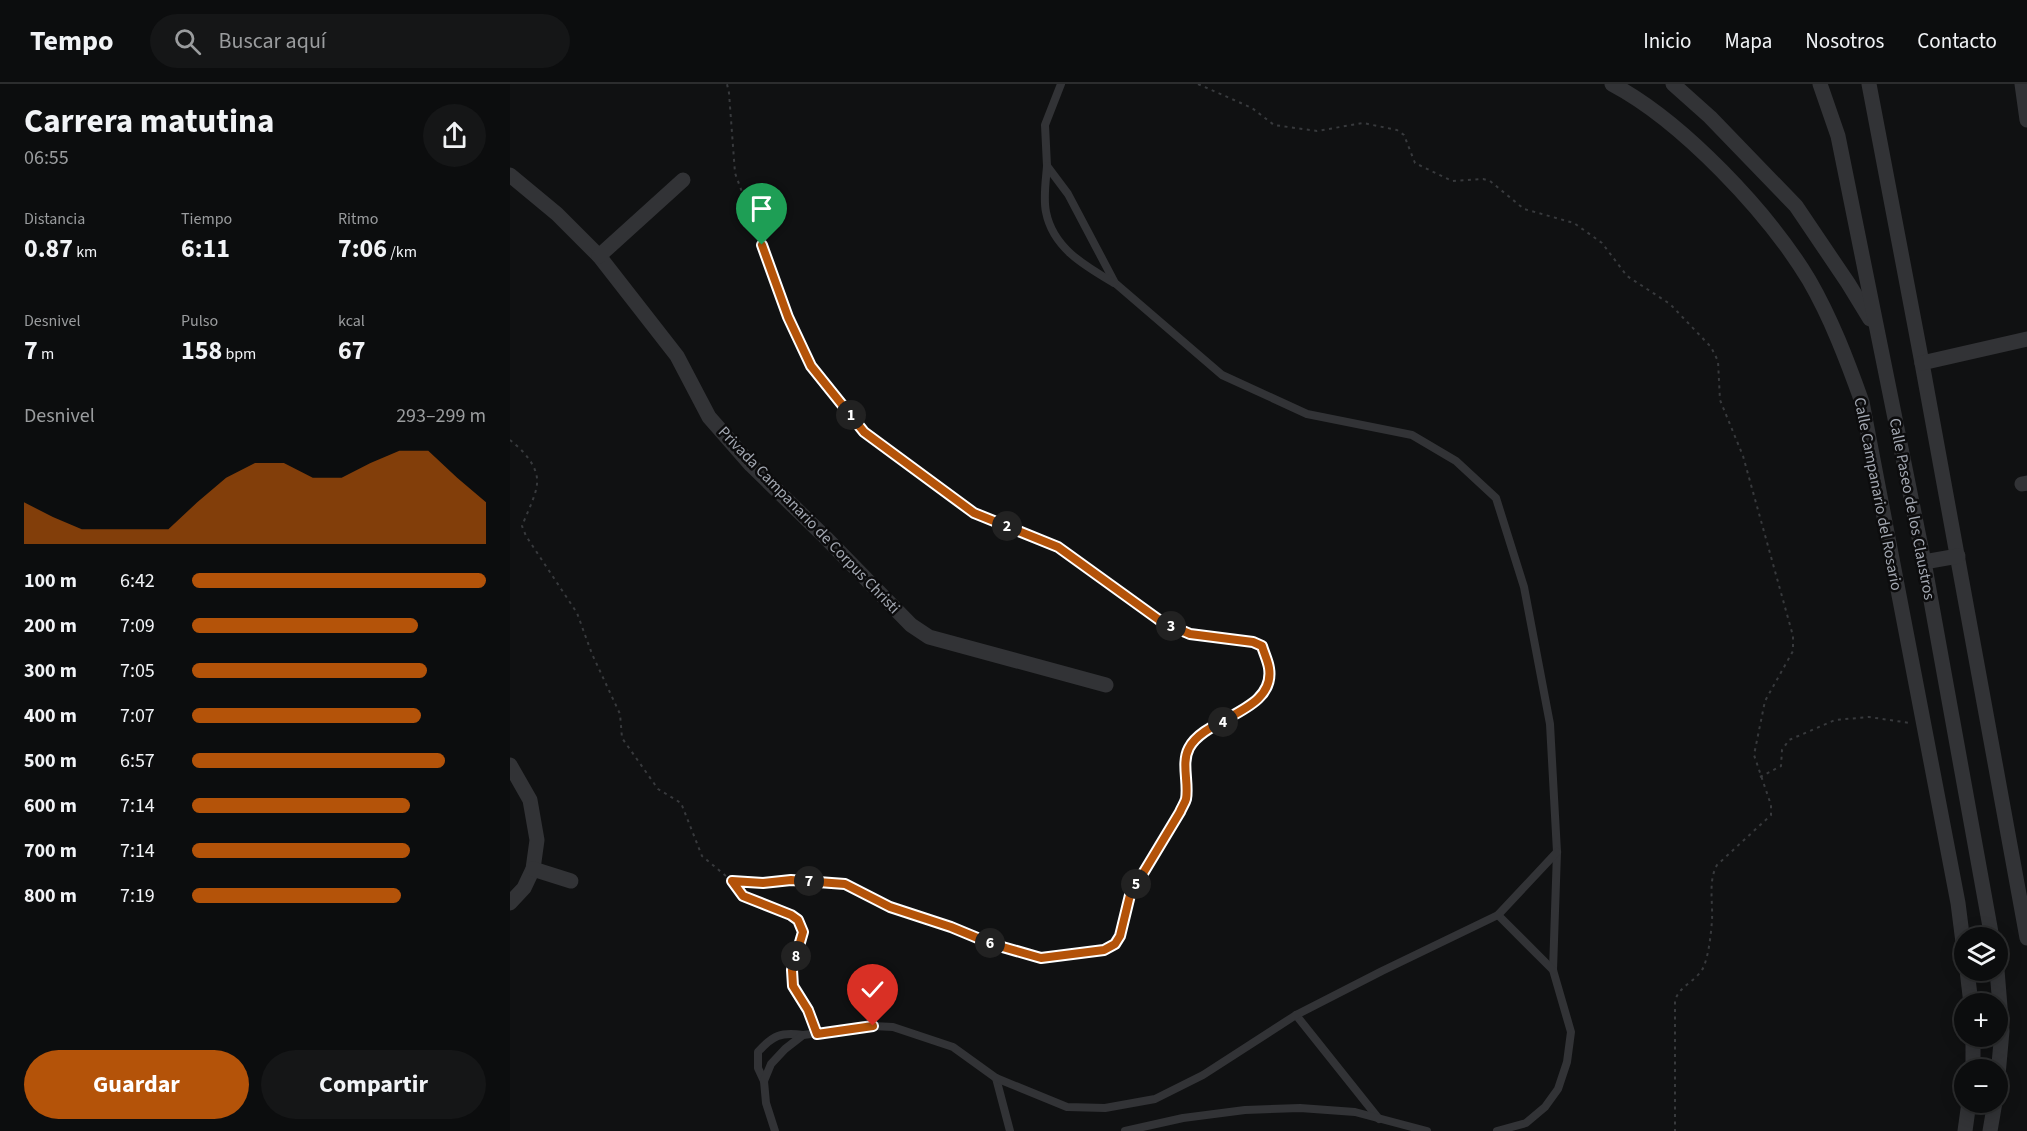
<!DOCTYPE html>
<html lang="es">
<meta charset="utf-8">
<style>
:root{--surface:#0c0d0e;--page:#151617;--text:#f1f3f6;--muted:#9a9c9e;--line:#2c2d2e;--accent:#b45309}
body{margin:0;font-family:"Source Sans 3",sans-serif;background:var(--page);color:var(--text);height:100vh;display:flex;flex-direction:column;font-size:22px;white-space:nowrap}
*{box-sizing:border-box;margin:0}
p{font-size:20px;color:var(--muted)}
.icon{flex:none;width:33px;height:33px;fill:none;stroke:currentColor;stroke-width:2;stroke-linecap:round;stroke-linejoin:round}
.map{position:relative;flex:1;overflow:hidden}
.sheet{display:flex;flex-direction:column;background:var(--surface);width:510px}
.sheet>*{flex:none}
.buttons{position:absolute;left:1444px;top:843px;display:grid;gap:12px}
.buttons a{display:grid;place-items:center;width:54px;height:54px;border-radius:50%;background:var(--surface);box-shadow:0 3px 15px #0003,0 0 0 2px var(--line);font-size:30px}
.pin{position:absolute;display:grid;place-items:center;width:51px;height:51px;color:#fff;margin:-62px -26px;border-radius:50% 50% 50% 0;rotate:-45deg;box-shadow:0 0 6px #0007}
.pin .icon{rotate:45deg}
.km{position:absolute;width:30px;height:30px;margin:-15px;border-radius:50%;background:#222;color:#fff;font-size:16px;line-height:30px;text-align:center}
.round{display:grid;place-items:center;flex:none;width:63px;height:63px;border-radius:32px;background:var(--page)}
.head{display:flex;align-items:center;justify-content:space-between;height:102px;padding:0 24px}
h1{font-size:33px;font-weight:700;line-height:45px}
.figures{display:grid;grid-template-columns:repeat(3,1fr);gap:9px;height:102px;padding:6px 24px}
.figures div{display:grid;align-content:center}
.figures b{font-size:26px;font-weight:700}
.figures small{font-size:16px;font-weight:400}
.figures p{font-size:16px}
.chart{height:168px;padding:12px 24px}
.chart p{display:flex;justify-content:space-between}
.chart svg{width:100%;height:108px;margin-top:6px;fill:var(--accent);opacity:.7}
.button{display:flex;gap:12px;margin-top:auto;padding:12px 24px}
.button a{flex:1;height:69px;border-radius:36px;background:var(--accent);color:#fff;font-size:24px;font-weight:700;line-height:69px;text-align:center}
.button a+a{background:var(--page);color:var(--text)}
ul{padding:0 24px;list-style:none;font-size:20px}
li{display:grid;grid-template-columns:96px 72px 1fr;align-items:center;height:45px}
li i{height:15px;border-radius:8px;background:var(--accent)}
header{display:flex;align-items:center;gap:36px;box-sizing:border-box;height:84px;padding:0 30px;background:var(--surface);border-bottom:2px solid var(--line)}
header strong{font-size:28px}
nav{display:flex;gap:33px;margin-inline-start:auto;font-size:21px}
.search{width:420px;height:54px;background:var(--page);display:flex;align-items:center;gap:15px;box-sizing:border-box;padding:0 21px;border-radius:33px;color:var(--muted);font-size:22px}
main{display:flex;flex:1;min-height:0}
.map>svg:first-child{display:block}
</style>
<header>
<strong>Tempo</strong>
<div class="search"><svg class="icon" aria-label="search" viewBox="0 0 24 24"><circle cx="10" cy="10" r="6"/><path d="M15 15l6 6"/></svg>Buscar aquí</div>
<nav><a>Inicio</a><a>Mapa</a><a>Nosotros</a><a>Contacto</a></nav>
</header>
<main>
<section class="sheet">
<div class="head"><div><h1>Carrera matutina</h1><p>06:55</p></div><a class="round"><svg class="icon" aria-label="share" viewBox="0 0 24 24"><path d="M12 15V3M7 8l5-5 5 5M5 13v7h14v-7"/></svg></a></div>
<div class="figures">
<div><p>Distancia</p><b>0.87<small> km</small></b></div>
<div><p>Tiempo</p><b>6:11</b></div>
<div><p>Ritmo</p><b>7:06<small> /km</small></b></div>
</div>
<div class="figures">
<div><p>Desnivel</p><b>7<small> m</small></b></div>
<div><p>Pulso</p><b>158<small> bpm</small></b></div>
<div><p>kcal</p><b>67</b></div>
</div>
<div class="chart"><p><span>Desnivel</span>293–299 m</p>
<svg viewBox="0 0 160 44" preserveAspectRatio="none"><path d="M0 44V27L10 33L20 38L30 38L40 38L50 38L60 27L70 17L80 11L90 11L100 17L110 17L120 11L130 6L140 6L150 17L160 27V44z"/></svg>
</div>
<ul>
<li><b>100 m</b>6:42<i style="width:100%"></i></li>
<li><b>200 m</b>7:09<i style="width:77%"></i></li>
<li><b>300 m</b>7:05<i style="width:80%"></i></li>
<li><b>400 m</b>7:07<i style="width:78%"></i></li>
<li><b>500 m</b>6:57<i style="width:86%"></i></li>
<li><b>600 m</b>7:14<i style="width:74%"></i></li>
<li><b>700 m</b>7:14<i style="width:74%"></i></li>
<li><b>800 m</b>7:19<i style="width:71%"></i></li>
</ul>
<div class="button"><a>Guardar</a><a>Compartir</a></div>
</section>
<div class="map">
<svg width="1517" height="1047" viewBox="0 0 1517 1047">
<rect width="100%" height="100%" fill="#101112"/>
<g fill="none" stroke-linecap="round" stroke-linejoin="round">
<g stroke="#383a3d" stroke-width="2" stroke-dasharray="3 4.5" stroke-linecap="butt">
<path d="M 688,0 L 742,24 L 764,41 L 807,47 L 853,39 L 887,46 L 894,51 L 905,79 L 942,97 L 973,95 L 980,97 L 1014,125 L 1064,139 L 1092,159 L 1117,192 L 1160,220 L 1201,263 L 1208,277 L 1210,316 L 1233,372 L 1283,552 L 1283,567 L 1255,617 L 1244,671 L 1261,721 L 1261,731 L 1207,781 C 1198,797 1203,818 1202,836 C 1201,850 1199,869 1194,882 C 1188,897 1169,901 1165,917 L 1165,1047"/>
<path d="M 0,356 C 13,366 29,383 27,400 C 26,412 16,431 12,442 L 16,452 L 67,529 L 82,570 L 110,630 L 112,654 L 148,705 L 171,719 L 192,772 L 222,797 L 253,799 L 281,796 L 335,800 L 380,823 L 441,843 L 482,860 L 531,874 L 594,866 L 605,860 L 610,852 L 620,811 L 670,727 C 672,723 675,719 675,715 C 679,699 671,679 679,664 C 696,633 766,629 759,584 C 758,577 754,569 752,562 L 743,558 L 680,550 L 652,538 L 548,463 L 464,429 L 355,348 L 301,282 L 278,233 L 225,89 L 219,9 L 217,0"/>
<polyline points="1250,693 1271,682 1272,666 1279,656 1325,636 1359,633 1400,639"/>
<path d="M 222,797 L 233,812 L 281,831 L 288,836 L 293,848 C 288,864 276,887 285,904 C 290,916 299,926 303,938"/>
</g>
<g stroke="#323336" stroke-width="8">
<polyline points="551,0 535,41 537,82 558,110 605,199 712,291 797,330 902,351 946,377 986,414 1014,503 1040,640 1047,768 1043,886 1061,948 1057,978 1048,1005 1035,1023 1016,1039 987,1047"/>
<path d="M 537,82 C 536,96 533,114 536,128 C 543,164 575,182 604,199"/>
<polyline points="988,831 1043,886"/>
<polyline points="786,931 869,1035"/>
<polyline points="486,994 500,1047"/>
<path d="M 254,997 L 248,984 L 248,968 C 263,951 271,948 293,951"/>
<polyline points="265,1047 256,1019 254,997 261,980 275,965 293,951 363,942 383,943 443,963 486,994 557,1023 595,1024 645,1015 693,991 786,931 872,887 988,831 1047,768"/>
<polyline points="615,1047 673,1034 735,1026 790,1024 845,1028 917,1047"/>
</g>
<g stroke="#323336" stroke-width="15">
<path d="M 1102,0 C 1172,37 1258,128 1299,196 C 1321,234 1337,276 1352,318 L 1448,819 L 1455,874"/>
<polyline points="1163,0 1200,33 1286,122 1338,199 1360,235"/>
<polyline points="1310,0 1328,52 1414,478 1482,854"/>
<polyline points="1359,0 1412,279 1517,854"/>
<polyline points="1512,0 1517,36"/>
<polyline points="0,91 47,130 89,172 167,272 199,333 241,381 316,454 401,541 419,553 596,601"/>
<polyline points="89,172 173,96"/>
<polyline points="1412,279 1517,255"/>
<polyline points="1512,400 1517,399"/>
<polyline points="1414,478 1448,472"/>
<polyline points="0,681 20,716 27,756 23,785 14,804 0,819"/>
<polyline points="23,785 61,797"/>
<polyline points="1457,886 1461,920"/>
<polyline points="1487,886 1492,947 1488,991"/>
<polyline points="1463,952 1463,986"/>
<polyline points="1455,1047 1459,1018"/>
<polyline points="1480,1047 1485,1018"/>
</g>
</g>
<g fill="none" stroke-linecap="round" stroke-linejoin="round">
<g stroke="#fff" stroke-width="12">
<path id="route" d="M 252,161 L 278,233 L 301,282 L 354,348 L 464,429 L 548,463 L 652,538 L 680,550 L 743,558 L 752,562 C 754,569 758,577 759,584 C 766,628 695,633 679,664 C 671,679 679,699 676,715 C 675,719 672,723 670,728 L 620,811 L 610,852 L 605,860 L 594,866 L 531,874 L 482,860 L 441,843 L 380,823 L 335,800 L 281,796 L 253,799 L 222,797 L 233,812 L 281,831 L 288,836 L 293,848 L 282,886 L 283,902 L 298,926 L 307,950 L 363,942"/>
</g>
<use href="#route" stroke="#b45309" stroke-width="8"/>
</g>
<g text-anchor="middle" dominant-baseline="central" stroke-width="5" stroke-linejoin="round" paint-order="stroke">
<g font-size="16" fill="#a3a8b2" stroke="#0c0c0d">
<text transform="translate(1368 410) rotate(79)">Calle Campanario del Rosario</text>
<text transform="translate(1402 425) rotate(79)">Calle Paseo de los Claustros</text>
<text transform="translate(299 436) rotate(46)">Privada Campanario de Corpus Christi</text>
</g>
</g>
</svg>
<div class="buttons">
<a><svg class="icon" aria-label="layers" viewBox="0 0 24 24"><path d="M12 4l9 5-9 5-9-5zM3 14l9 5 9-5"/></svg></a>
<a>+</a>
<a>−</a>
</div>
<div class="pin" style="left:252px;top:161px;background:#1e9e55"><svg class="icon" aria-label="arrive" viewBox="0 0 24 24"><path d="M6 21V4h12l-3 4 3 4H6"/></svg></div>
<div class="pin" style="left:363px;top:942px;background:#d93025"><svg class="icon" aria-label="check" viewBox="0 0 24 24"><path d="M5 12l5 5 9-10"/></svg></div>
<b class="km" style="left:341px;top:331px">1</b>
<b class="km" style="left:497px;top:442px">2</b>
<b class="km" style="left:661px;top:542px">3</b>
<b class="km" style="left:713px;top:638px">4</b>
<b class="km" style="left:626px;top:800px">5</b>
<b class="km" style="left:480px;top:859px">6</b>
<b class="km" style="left:299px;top:797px">7</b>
<b class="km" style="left:286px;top:872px">8</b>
</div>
</main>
